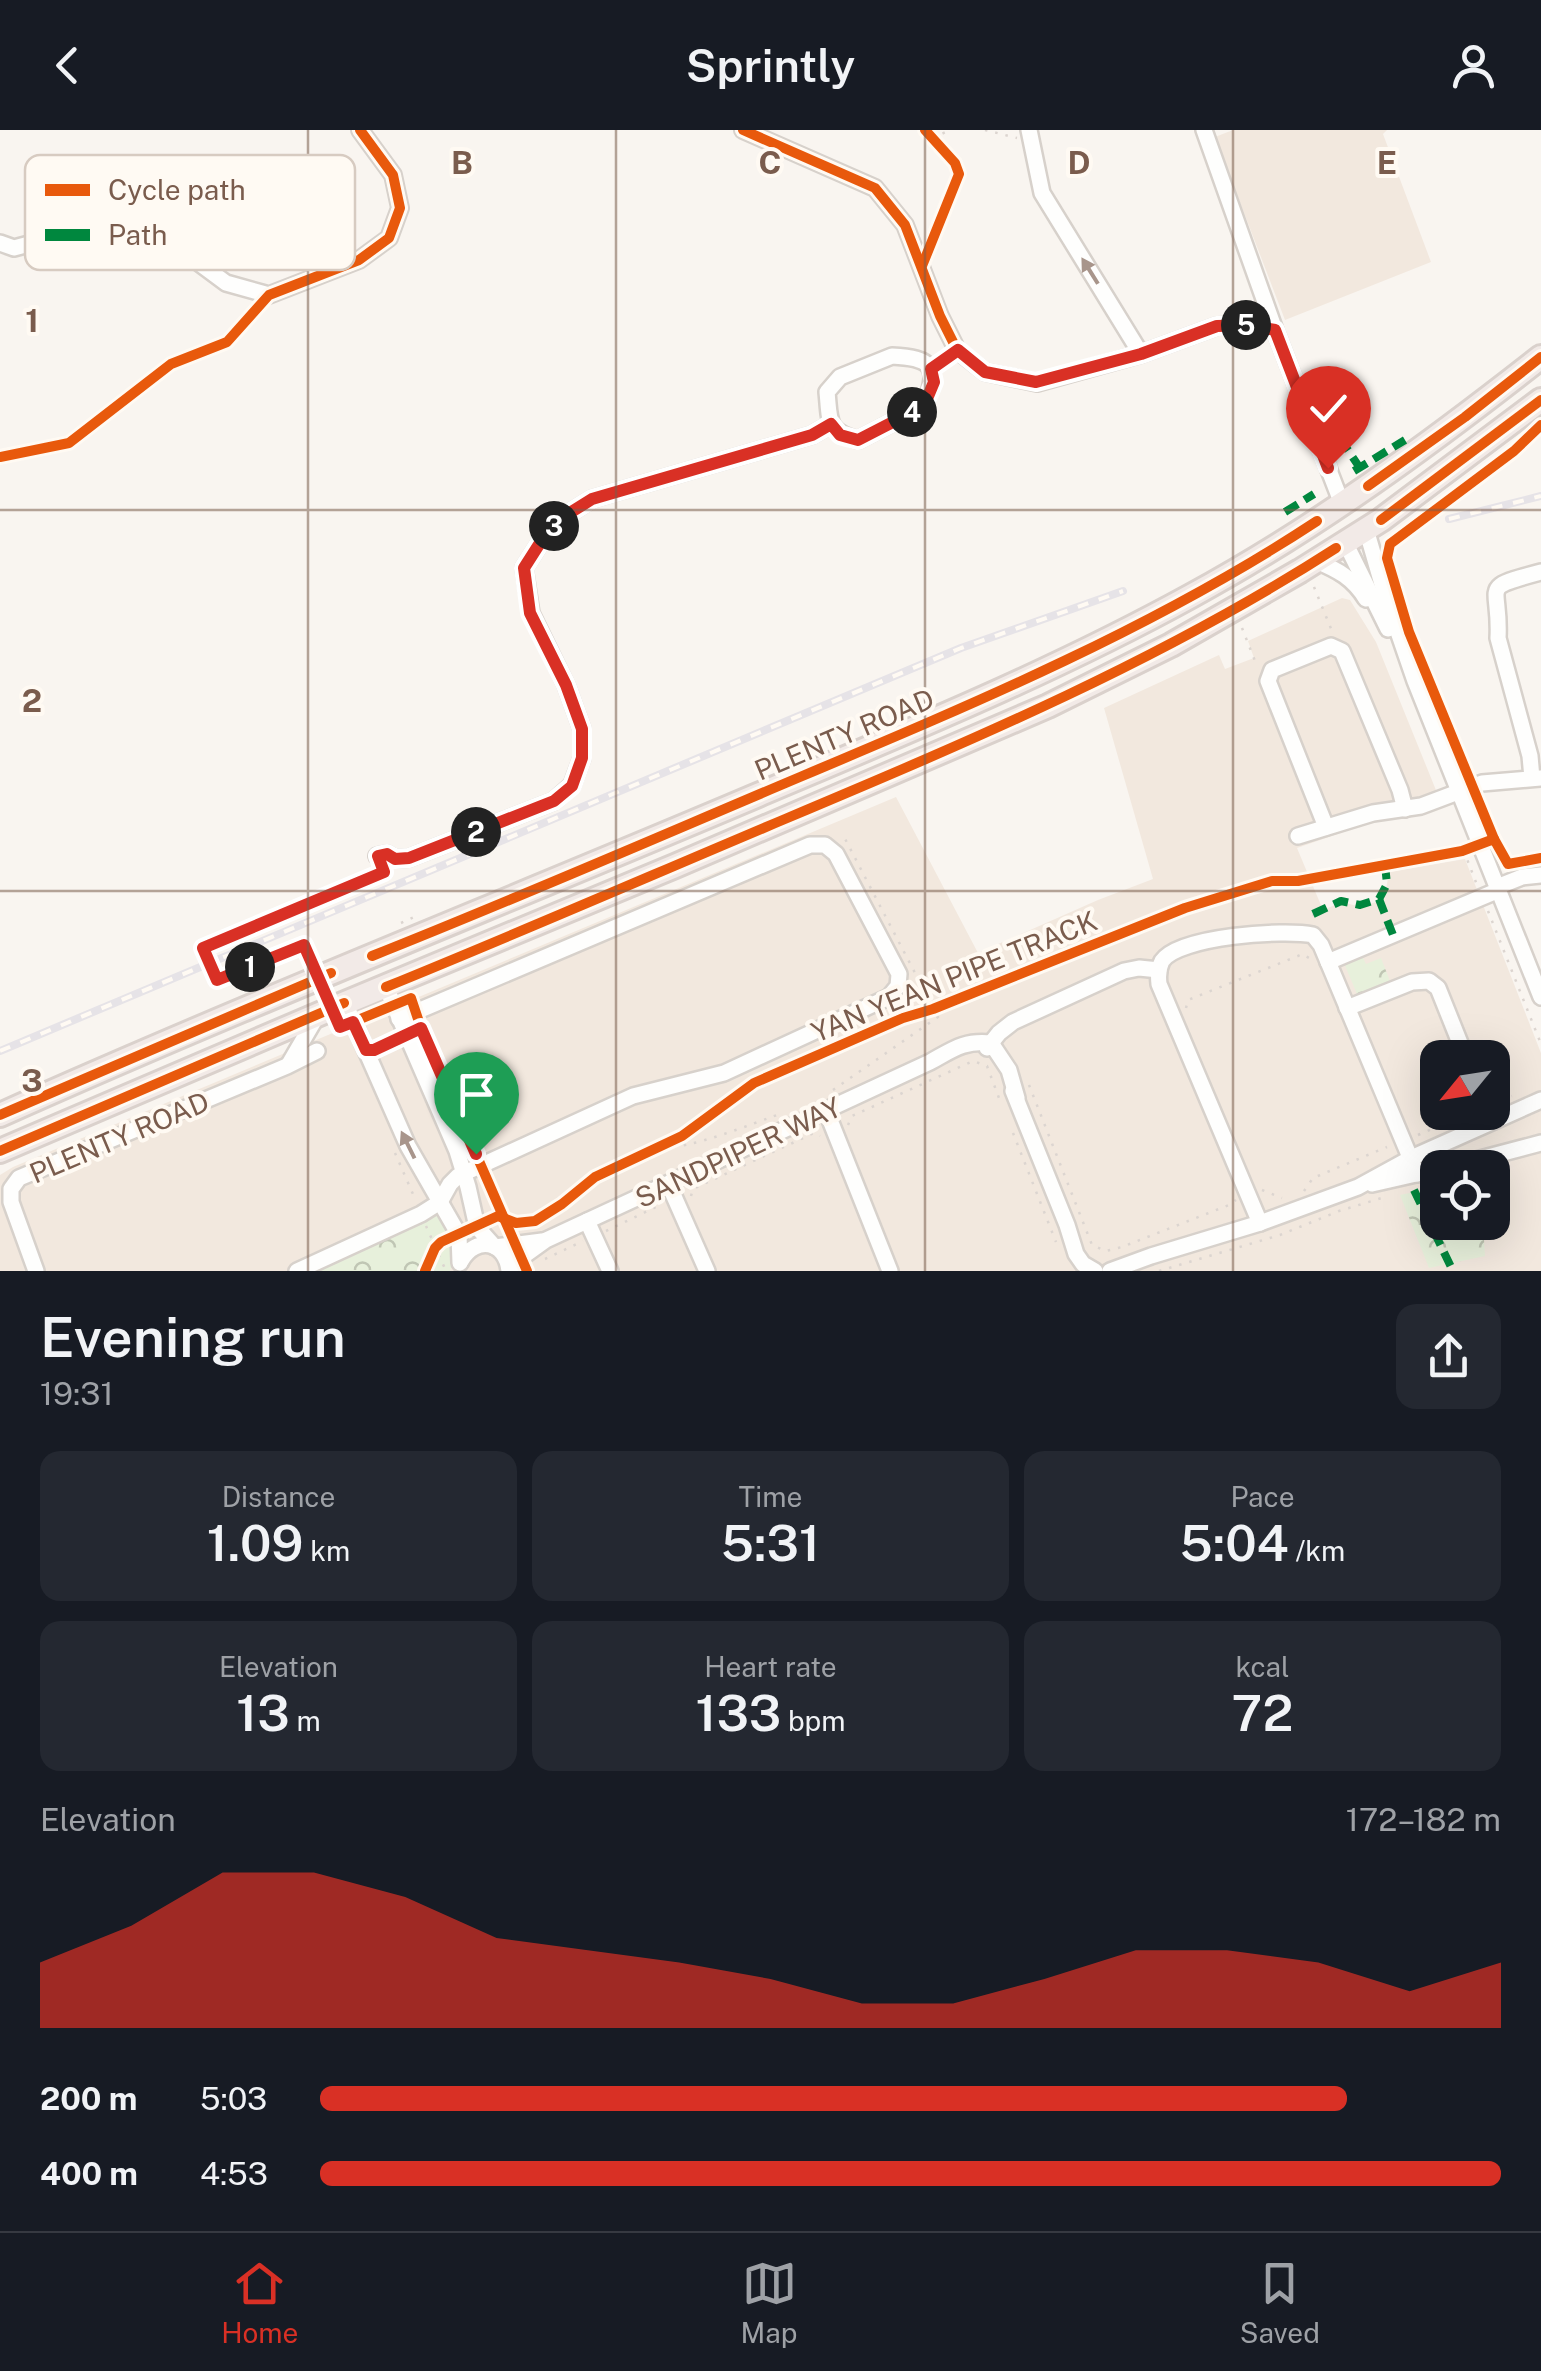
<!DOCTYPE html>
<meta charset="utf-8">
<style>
:root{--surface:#171b24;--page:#242831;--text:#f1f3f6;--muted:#9ea1a6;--line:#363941;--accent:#d93025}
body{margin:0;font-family:"Public Sans",sans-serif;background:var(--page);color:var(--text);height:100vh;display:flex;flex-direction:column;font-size:38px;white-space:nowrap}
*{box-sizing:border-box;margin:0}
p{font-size:32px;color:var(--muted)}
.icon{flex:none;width:55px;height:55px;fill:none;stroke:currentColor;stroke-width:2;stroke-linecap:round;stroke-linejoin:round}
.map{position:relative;height:1141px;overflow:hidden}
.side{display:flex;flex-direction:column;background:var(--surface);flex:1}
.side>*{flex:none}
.needle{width:65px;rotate:240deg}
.buttons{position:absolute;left:1420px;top:910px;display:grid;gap:20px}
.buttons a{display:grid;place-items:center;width:90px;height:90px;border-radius:20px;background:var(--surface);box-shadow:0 10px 40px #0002;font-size:50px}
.pin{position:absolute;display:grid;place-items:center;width:85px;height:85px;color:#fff;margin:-102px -42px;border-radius:50% 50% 50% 0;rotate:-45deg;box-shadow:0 0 10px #0007}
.pin .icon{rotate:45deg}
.km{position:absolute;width:50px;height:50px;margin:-25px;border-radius:50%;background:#222;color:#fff;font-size:28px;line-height:50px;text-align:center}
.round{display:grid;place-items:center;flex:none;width:105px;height:105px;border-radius:20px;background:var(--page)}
.summary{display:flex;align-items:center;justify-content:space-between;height:170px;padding:0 40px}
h1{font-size:55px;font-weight:600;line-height:75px}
.figures{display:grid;grid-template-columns:repeat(3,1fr);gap:15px;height:170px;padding:10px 40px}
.figures div{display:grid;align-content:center;border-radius:20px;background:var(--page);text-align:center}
.figures b{font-size:50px;font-weight:600}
.figures small{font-size:28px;font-weight:400}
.figures p{font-size:28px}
.chart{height:280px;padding:20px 40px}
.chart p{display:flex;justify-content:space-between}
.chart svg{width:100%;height:180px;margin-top:10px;fill:var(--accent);opacity:.7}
ul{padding:0 40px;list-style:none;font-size:32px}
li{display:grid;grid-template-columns:160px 120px 1fr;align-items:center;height:75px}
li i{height:25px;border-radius:12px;background:var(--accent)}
header{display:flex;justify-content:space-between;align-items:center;height:130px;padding:0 40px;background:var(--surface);font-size:45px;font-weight:600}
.tab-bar{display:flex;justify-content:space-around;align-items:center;height:140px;border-top:2px solid var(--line);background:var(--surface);font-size:28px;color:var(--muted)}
.tab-bar a{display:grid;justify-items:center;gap:5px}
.tab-bar .active{color:var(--accent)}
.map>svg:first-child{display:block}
</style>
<header><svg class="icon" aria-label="back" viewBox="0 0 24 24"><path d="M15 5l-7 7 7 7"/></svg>Sprintly<svg class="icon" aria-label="person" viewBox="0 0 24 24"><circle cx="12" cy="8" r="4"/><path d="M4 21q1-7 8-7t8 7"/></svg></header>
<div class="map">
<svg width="1541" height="1141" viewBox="0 0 1541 1141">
<defs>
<pattern id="forest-crowns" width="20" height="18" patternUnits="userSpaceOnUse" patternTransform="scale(2.5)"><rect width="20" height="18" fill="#e7f0db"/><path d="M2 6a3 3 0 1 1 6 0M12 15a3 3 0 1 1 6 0" fill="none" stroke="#c0c6b4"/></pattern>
</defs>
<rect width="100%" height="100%" fill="#f9f5f0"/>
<g fill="#f2e8de" fill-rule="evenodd">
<polygon points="1233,0 1387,0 1383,4 1431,132 1285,190 1215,7"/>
<path d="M 1342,468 L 1350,470 L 1376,512 L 1442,675 L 1413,686 L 1375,691 L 1297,718 L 1323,780 L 1342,772 L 1361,777 L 1376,772 L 1386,760 L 1389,742 L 1465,729 L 1541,923 L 1541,1141 L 0,1141 L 0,1045 L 13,1037 L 896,667 L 978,823 L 1098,770 L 1153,749 L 1104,578 L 1219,525 L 1225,539 L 1254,528 L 1248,511 ZM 1438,928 L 1492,928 L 1492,982 L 1438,982 ZM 1438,1038 L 1492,1038 L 1492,1092 L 1438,1092 Z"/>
</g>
<g fill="url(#forest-crowns)">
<polygon points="1362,826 1366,834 1381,828 1390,851 1357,864 1344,833"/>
<polygon points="1437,1057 1438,1092 1483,1093 1485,1126 1429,1138 1400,1065"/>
<path d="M 436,1086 C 455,1096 456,1122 450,1141 L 310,1141 L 428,1087 Z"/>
</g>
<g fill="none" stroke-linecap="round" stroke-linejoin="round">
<g stroke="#d7d1cb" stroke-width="20">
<g id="minor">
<polyline points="743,0 875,58 905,95 940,186 957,220 985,242 1037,253 1141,224 1217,196 1249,195 1275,200"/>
<polyline points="1029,0 1042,63 1141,224"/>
<polyline points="1204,0 1275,200 1342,374"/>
<polyline points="0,113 14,118 112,92 160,104 226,153 269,165 359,130 389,108 400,78 393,45 360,0"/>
<path d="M 892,226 C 933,228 940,237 924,276 L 858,310 C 826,301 830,291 827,262 L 840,247 Z"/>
<polyline points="1366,399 1384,461 1415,551 1541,867"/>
<polyline points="1345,412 1388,499"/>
<path d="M 1316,431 C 1338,440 1353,448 1366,469"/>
<path d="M 1532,648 L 1530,626 L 1498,508 C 1501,453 1477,459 1541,442"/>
<polyline points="1326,697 1268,551 1272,540 1331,516 1342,521 1400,660 1405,679"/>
<polyline points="1298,706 1373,683 1421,676 1482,653 1541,648"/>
<polyline points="377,726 387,724 395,729 409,728 554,671 572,655 582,628 582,599 566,555 531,483 524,438 547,402 568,384 592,369 812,305 831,294"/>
<polyline points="1497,757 1522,747 1541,745"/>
<polyline points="1328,832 1499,760"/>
<polyline points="386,857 457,1021 468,1057 477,1097 494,1116"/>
<polyline points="345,873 408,1016 459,1105 460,1133"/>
<polyline points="1347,878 1412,852 1429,851 1438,858 1466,928"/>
<polyline points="987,918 999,903 1013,892 1124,841 1139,838 1159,840"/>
<polyline points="289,934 317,886"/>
<polyline points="1013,961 1067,1095 1076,1124 1083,1134 1095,1141"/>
<polyline points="826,980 890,1141"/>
<polyline points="1446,1038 1541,1013"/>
<polyline points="1372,1054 1438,1039"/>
<polyline points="669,1055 707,1141"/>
<polyline points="587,1091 610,1141"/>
<path d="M 1260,1093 L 1159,854 C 1158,846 1158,839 1162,831 C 1179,806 1285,799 1313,805 L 1321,815 L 1417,1044"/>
<polyline points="495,1117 542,1111"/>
<path d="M 461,1131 C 476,1105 506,1111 509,1141"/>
<polyline points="36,1141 11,1072 11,1059 19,1048 287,936 317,921"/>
<polyline points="297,1141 421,1084 440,1072 450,1054 458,1046 633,966 724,943 889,867 898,856 899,844 836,724 825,715 810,715 399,889"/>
<path d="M 511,1141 L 521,1128 L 546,1110 L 930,932 C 952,920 964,910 991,913 L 1009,940 L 1017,968"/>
<polyline points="1110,1141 1151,1126 1260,1093 1358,1057 1411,1028 1541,970"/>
</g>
</g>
<g stroke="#dad1cc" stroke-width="28">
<g id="highway">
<path d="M 0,985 C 250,873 506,772 758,665 C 904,603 1051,543 1191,466 C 1316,398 1429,315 1541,227"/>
<polyline points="0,1021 345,873 675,736 1048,576 1171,515 1300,441 1381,390 1541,270"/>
</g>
</g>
<g stroke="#dcd5d0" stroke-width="2.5" stroke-dasharray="2.5 8" stroke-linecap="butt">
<polyline points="925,0 955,33 959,44 930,116"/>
<polyline points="985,0 1017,8"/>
<polyline points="933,8 950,0"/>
<polyline points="1314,457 1332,501"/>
<polyline points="1242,498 1257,536"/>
<polyline points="1466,720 1467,729 1477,755"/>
<polyline points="1488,781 1541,914"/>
<polyline points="1313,784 1318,792"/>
<polyline points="401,793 414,787"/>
<polyline points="1186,878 1188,870 1298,826 1302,824 1311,829"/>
<polyline points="1029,955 1092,1115 1106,1121 1122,1117 1229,1075 1236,1070"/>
<polyline points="833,960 938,887 842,703"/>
<polyline points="1492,974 1512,966"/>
<polyline points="848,995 852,986 973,931 987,936 999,968"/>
<polyline points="1013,1003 1056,1112"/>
<polyline points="1418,1005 1472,982"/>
<path d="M 663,1016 C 684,1022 756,992 780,984"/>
<polyline points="395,1023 416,1071"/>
<polyline points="1262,1060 1282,1068"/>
<polyline points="1304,1061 1313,1048 1387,1017"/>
<polyline points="691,1066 693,1059 814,1003 820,1006"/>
<polyline points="426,1096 446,1141"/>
<polyline points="606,1101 656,1077 662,1079"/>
<polyline points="545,1129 583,1111"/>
<polyline points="1159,1141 1280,1105 1339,1081 1385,1067"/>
</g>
<use href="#minor" stroke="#fefefd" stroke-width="15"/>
<use href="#highway" stroke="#f2eae7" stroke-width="22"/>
<g stroke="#e6e3e7" stroke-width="8">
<g id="rail">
<polyline points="1449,389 1541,366"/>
<polyline points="0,921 961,518 1123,461"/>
</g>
</g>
<use href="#rail" stroke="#fffaf3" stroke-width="4" stroke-dasharray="11" stroke-linecap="butt"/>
<g stroke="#00873e" stroke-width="8" stroke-dasharray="15 8" stroke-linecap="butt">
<polyline points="1327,289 1364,344"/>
<polyline points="1354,341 1405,310"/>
<polyline points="1285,382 1314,364"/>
<polyline points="1379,769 1393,805"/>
<polyline points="1313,784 1341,771 1360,775 1379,769 1387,754 1385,735"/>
<polyline points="1414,1060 1453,1141"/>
</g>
<g stroke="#fffaf3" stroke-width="16">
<g id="cycleway">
<polyline points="743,0 875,58 905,95 940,186 957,220 985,242 1037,253 1141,224 1217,196 1249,195 1275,200"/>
<polyline points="922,136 959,44 955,33 925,0"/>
<polyline points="0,327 69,313 171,234 227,212 269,165 359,130 389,108 400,78 393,45 360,0"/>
<polyline points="1368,356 1465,287 1541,227"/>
<polyline points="1381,390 1541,270"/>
<polyline points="1494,709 1409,502 1387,428 1390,414 1514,321 1541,295"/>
<polyline points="377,726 385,742 203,818 217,850 305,815 341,897 411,868 421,898 527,1141"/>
<path d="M 372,826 C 516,769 658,707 800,647 C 978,572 1156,497 1317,391"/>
<path d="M 386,857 C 519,803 652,745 785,689 C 975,609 1162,530 1336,418"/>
<polyline points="0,985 331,843"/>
<polyline points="0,1021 344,873"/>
<polyline points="425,1141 435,1118 441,1112 498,1086 516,1093 535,1091 562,1074 595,1047 682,1006 754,953 903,888 933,879 1185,778 1272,751 1298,751 1462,721 1494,709 1508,734 1541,728"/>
</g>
</g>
<use href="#cycleway" stroke="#e8590c" stroke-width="10"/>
</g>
<defs><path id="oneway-solid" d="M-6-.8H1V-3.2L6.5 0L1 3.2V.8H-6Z" transform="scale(2.5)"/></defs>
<g fill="#a8958b">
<use href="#oneway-solid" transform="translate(1090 141) rotate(-122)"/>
<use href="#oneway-solid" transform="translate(408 1015) rotate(-116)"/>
</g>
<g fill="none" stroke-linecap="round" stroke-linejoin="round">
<g stroke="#fff" stroke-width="20">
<polyline id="route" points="476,1024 421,898 374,920 366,920 353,892 340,897 304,815 217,850 203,818 384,742 378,726 387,724 395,729 409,728 554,671 572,656 582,628 582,599 566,555 530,483 524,438 547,402 568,384 592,369 812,305 831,294 840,305 858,310 924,276 934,252 931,239 958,220 985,242 1036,252 1141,224 1217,196 1250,195 1275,200 1328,338"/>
</g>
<use href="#route" stroke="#d93025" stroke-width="12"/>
</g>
<path fill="none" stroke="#7a5c4d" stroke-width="2.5" stroke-opacity="0.55" d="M 308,0 L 308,1141M 616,0 L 616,1141M 925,0 L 925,1141M 1233,0 L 1233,1141M 0,380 L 1541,380M 0,761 L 1541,761"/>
<g text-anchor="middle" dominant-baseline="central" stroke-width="8" stroke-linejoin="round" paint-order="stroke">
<g font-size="28" fill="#7a5c4d" stroke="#fffaf3">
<text transform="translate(844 604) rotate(-23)">PLENTY ROAD</text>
<text transform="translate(954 846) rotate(-22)">YAN YEAN PIPE TRACK</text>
<text transform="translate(119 1007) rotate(-23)">PLENTY ROAD</text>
<text transform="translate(738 1022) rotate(-25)">SANDPIPER WAY</text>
</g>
</g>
<rect x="25" y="25" width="330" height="115" rx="15" fill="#fffaf3" stroke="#d7cbc1" stroke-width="2.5"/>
<rect x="45" y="54" width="45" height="12" fill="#e8590c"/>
<rect x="45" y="99" width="45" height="12" fill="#00873e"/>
<g font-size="28" fill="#7a5c4d">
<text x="108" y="70">Cycle path</text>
<text x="108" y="115">Path</text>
</g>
<g font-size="32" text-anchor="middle" font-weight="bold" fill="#7a5c4d" stroke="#fffaf3" stroke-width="8" stroke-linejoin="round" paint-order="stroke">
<text x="462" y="44">B</text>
<text x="770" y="44">C</text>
<text x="1079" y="44">D</text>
<text x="1387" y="44">E</text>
<text x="32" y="202">1</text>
<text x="32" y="582">2</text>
<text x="32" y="962">3</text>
</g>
</svg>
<div class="buttons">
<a><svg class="needle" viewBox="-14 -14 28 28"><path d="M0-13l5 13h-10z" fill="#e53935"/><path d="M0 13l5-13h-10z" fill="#9ea1a6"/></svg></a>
<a><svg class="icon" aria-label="locate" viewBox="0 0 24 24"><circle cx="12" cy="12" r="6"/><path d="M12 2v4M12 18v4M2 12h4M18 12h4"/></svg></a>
</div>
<div class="pin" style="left:476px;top:1024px;background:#1e9e55"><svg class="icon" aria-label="arrive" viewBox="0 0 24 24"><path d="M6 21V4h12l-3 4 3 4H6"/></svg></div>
<div class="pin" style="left:1328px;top:338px;background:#d93025"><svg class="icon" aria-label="check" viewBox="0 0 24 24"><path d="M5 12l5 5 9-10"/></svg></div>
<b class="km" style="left:250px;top:837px">1</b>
<b class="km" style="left:476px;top:702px">2</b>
<b class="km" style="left:554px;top:396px">3</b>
<b class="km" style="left:912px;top:282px">4</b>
<b class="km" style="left:1246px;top:195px">5</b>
</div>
<section class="side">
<div class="summary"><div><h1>Evening run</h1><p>19:31</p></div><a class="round"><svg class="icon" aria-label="share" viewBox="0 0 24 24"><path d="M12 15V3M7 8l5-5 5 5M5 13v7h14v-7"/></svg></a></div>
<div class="figures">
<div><p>Distance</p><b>1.09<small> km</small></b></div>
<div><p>Time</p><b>5:31</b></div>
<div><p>Pace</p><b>5:04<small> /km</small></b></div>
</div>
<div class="figures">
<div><p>Elevation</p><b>13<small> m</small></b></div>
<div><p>Heart rate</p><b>133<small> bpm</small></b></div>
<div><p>kcal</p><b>72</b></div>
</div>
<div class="chart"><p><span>Elevation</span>172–182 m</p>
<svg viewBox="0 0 160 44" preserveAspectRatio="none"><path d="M0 44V28L10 19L20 6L30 6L40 12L50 22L60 25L70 28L80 32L90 38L100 38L110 32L120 25L130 25L140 28L150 35L160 28V44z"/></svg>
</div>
<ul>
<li><b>200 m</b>5:03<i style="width:87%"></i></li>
<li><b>400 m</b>4:53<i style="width:100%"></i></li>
</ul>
</section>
<nav class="tab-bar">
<a class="active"><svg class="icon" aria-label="home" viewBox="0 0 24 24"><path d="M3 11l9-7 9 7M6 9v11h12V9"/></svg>Home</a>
<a><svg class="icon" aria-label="map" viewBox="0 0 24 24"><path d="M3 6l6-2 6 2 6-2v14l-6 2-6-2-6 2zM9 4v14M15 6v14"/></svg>Map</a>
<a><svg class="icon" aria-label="saved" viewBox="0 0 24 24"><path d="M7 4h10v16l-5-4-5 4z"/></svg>Saved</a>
</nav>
